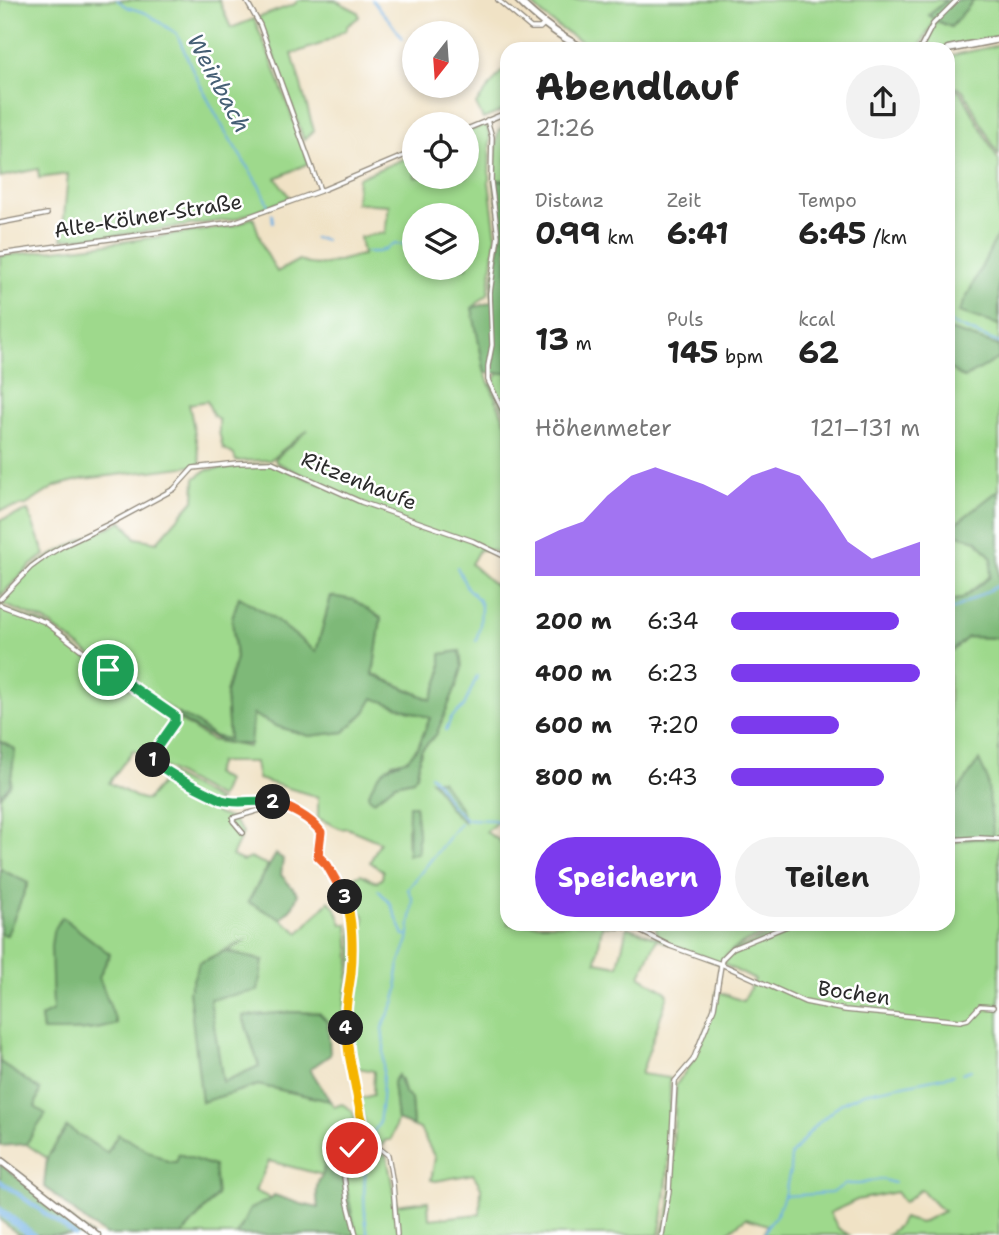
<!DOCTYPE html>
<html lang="de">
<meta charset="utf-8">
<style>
:root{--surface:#fff;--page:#f2f2f2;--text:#222;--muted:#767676;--accent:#7c3aed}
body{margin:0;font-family:"Shantell Sans",sans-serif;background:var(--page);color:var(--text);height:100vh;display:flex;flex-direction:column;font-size:26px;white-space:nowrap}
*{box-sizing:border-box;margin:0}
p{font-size:23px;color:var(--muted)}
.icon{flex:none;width:38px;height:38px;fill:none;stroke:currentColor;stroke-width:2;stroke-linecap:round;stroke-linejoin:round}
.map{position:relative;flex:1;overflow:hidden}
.sheet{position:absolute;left:500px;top:42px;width:455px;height:889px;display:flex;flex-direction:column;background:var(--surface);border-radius:21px;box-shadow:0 4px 10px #0003}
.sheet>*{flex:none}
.needle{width:46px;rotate:197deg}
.buttons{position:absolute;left:402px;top:21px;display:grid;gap:14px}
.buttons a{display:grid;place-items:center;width:77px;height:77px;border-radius:50%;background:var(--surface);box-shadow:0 4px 10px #0003;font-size:35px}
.pin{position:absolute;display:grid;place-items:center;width:60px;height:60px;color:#fff;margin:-30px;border:4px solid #fff;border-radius:50%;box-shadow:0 2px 7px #0007}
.km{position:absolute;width:35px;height:35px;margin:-18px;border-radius:50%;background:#222;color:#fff;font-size:19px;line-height:35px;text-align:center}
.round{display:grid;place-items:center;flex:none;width:74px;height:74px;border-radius:37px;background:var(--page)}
.head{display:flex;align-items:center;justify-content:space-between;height:119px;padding:0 35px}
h1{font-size:38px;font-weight:700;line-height:52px}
.stats{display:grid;grid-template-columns:repeat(3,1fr);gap:10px;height:119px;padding:7px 35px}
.stats div{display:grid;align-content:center}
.stats b{font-size:30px;font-weight:700}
.stats small{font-size:19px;font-weight:400}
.stats p{font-size:19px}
.chart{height:196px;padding:14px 35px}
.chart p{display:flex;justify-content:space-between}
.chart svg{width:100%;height:126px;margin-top:7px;fill:var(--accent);opacity:.7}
.cta{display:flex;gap:14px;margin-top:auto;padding:14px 35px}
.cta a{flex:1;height:80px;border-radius:42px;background:var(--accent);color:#fff;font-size:28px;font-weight:700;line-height:80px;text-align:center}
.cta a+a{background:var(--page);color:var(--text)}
ul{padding:0 35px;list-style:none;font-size:23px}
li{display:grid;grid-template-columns:112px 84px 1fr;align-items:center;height:52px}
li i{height:18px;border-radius:9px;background:var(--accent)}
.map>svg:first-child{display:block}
</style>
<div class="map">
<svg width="999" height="1235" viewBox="0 0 999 1235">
<rect width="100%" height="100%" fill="#fff"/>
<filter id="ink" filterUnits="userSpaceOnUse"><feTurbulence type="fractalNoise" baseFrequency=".0143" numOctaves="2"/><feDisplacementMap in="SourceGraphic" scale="14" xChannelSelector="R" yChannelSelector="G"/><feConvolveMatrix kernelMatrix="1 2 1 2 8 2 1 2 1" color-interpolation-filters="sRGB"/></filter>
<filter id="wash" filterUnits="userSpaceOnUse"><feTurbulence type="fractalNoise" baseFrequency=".00686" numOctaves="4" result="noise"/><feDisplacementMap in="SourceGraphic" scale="28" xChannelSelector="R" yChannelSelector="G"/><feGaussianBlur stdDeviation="1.57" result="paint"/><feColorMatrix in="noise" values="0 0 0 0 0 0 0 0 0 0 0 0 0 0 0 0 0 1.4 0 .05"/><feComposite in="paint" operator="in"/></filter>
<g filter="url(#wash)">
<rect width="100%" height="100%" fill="#f0e2c5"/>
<g fill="#9ed98c" stroke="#64825c" stroke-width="2" fill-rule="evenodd">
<polygon points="0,0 219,0 231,28 254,19 270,57 309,163 276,178 290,198 235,219 112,236 62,239 68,174 39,178 38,169 0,177"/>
<polygon points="298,0 335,0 358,12 359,17 347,26 347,29 321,44 292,54 314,131 304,140 267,37 257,18 295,4"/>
<path d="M 528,0 L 947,0 L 929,15 L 935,20 L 918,49 L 599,49 C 572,38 547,21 528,0 Z"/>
<polygon points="974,0 999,0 999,37 938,49 922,49 937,21 951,27"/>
<polygon points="999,45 999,156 963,90 948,85 949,56"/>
<polygon points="507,70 507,109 483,119 476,104 501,72"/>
<polygon points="948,87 961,92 999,161 999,232 960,312 999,325 999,346 949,330"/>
<path d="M 483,125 L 487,126 L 490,137 L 489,182 L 496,236 L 488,294 L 472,308 L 485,373 L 507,426 L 508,557 L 491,550 L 479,550 L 471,564 L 507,596 L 507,816 L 497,822 L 486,832 L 499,840 L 507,852 L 508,924 L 617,924 L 616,926 L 602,926 L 596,962 L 618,966 L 627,927 L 657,938 L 656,924 L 792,924 C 772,932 728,943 721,964 L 657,939 L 640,976 L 666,992 L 668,995 L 641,1074 L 670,1078 C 670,1131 670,1183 659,1235 L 356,1235 L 344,1176 L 358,1141 L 381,1152 L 387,1157 L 396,1205 L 428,1201 L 429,1219 L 480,1214 L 481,1187 L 473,1174 L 436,1181 L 431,1180 L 435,1158 L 420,1129 L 413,1126 L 411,1099 L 404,1092 L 401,1079 L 393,1083 L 397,1120 L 391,1140 L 386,1140 L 380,1147 L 360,1135 L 364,1121 L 359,1099 L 373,1095 L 374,1071 L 353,1067 L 348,1017 L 353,961 L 352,927 L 363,926 L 365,919 L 362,913 L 349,906 L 338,884 L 361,874 L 376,882 L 382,879 L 383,871 L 370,862 L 380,842 L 347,828 L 341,829 L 318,818 L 318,797 L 258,779 L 255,762 L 219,762 L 214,774 L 227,781 L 220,798 L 157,763 L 155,759 L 158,751 L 179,720 L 211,740 L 249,747 L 252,714 L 276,726 L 309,736 L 344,732 L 365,712 L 373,697 L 430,718 L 419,745 L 408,760 L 392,763 L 374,801 L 395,784 L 413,780 L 417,774 L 421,750 L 436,735 L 457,684 L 460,651 L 441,654 L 441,673 L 432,700 L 373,674 L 381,618 L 331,596 L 316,652 L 271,616 L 239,597 L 232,618 L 236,658 L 226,693 L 229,740 L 213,736 L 195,722 L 177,713 L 109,669 L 45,621 L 2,604 L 2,600 C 15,585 29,569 47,558 C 70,544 97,533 122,521 L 136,538 L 157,542 L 194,500 L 195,478 L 207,470 L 238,466 L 272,464 L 323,485 L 276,462 L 275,459 L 308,430 L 270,460 L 236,461 L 234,455 L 223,448 L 219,432 L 219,420 L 213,415 L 207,401 L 189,404 L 201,465 L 83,479 L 56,486 L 26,505 L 0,510 L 0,256 L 100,245 L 234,226 L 253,217 L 264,249 L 277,272 L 299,260 C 319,272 342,258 363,255 L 360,237 L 385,233 L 389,205 L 356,203 L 358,178 L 415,154 L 415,177 L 467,177 L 467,132 ZM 415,215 L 467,215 L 467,268 L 415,268 ZM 415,806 L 418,832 L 418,852 L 408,855 L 407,829 Z"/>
<polygon points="507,128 507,180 494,180 497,137 499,130"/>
<polygon points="999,358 999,490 949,529 949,368 964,378"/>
<polygon points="499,373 507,373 507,417 492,384"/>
<polygon points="28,511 45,555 31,565 0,596 0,520"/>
<polygon points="948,532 976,539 992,558 990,576 961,599 949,601"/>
<path d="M 0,608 L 44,624 L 107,673 L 173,716 L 174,721 L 155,749 L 151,759 L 148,759 L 133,750 L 109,783 L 136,797 L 147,800 L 169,774 L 219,801 L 210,804 L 204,803 L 218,814 L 232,819 L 243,833 L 232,856 L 243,861 L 251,858 L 268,865 L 248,902 L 281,919 L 299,933 L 329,901 L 336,909 L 342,924 L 348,924 L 350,961 L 343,1020 L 328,1022 L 319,1013 L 291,1012 L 243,1017 L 259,1066 L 223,1083 L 209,998 L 263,961 L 228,951 L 248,939 L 199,963 L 202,1102 L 258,1085 L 330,1101 L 334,1107 L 342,1104 C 345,1106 350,1108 352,1111 C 359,1120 350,1149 347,1161 L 341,1154 L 326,1153 L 323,1175 L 269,1161 L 255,1191 L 272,1199 L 250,1209 L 237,1235 L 182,1235 L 217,1195 L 179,1155 L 176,1162 L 169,1162 L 118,1135 L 108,1153 L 67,1128 L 47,1158 L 26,1144 L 45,1114 L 35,1108 L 39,1090 L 0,1062 L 0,933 L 6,935 L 28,884 L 0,869 L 0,796 L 10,785 L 15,749 L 0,741 ZM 98,977 L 117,1024 C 92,1032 68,1031 43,1031 L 41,1017 L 53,1012 Z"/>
<polygon points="968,637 999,638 999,1235 887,1235 898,1226 903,1218 920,1223 944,1211 937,1206 921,1189 904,1203 896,1192 857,1200 830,1213 838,1228 849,1235 763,1235 768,1225 746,1218 724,1235 662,1235 670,1206 676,1085 693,1060 714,1009 717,991 743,1001 755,980 723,964 735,950 795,924 948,924 949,843 979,838 954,794 949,804 949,651 953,650"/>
</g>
<g fill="#7eb978" stroke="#547252" stroke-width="2">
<polygon points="947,0 974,0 951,27 935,20 929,15"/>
<path d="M 494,180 L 507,181 L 507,373 L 485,373 L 472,308 L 492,302 C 490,282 498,261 500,241 C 501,223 496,199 494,180 Z"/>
<polygon points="999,232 999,325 959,312"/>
<polygon points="949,330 999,346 999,358 964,378 949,368"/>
<polygon points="999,490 999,638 968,637 953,650 949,651 949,601 961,599 990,577 992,558 976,540 949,532 949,529"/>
<path d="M 331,596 L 354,600 L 381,618 L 373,675 L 431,700 L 441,674 L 441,654 L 460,651 L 462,668 L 457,684 L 436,735 L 421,750 L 417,774 L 413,780 L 395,784 L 374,801 L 368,796 C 376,774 385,765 408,759 L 419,745 L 430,718 L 373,698 L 365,712 L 344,732 L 309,736 L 276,726 L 253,714 L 250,744 C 222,746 202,733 179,718 L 177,713 L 195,722 L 213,736 L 229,739 L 226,693 L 236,658 L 232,618 L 239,597 L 271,616 L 316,652 Z"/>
<polygon points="0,741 15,749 10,785 0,796"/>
<polygon points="979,760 987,778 994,839 949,838 949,804"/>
<polygon points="431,780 441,780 461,809 464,822 449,808 439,790"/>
<polygon points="409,805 415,805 418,832 418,853 408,855"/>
<polygon points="276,854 283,859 281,875 298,894 293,906 281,919 248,902"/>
<polygon points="0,869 28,883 7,935 0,933"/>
<path d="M 62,917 L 110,954 L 99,977 L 117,1024 C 92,1032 68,1031 43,1031 L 41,1017 L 53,1011 L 51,946 L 53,932 Z"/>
<polygon points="225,951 263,961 258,991 210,999 223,1082 259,1066 243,1016 291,1012 319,1013 328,1022 330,1055 310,1069 330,1101 258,1085 202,1102 189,991 199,963"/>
<polygon points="0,1062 40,1090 35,1107 46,1114 26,1144 0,1146"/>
<polygon points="398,1075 404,1092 411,1099 413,1126 397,1120 393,1082"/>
<polygon points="67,1127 107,1153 118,1134 169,1162 176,1162 179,1154 214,1166 217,1195 182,1235 106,1235 89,1224 44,1186 47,1158"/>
<path d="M 332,1140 L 340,1142 L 341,1154 L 347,1161 L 344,1176 L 356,1235 L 237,1235 L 250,1209 L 271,1199 L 274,1195 L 301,1204 L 318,1208 C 317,1196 314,1183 323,1175 L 326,1153 Z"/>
<polygon points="0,1164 91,1235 19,1235 0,1220"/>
</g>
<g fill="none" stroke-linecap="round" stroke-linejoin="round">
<g stroke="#6fb0e3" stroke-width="2">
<polyline points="117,0 127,7 146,13 177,34 194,73 212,107 225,131 261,189 268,205"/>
<polyline points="372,0 390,21 403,39"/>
<polyline points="272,214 273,223"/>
<polyline points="314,238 326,240"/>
<polyline points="365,252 379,252 394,244 415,245"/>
<polyline points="948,322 999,343"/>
<polyline points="457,567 467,588 478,599 481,606 480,626 476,641"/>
<polyline points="948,610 954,609 999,585"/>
<polyline points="446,730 451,718 464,706 477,676"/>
<polyline points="430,775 437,782 451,805 466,819 465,821"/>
<polyline points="468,819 494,820 508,825"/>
<polyline points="378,890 390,903 404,935 407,935"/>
<polyline points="962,1073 971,1070"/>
<polyline points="372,1134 379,1124 382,1099 384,1046 382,1028 394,1003 398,989 397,976 399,964 408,940 413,900 408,889 460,823"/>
<polyline points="784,1196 831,1193 846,1184 860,1184 880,1179 894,1183"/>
<path d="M 368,1235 C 363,1212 363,1176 368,1153"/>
<polyline points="764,1235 769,1224 777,1214 784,1196 790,1171 791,1155 814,1127 840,1104 864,1093 953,1075"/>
</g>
<polyline stroke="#6fb0e3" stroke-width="4.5" points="0,1181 75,1235"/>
<polyline stroke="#6fb0e3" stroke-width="8" points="0,1211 32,1235"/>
</g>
</g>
<g filter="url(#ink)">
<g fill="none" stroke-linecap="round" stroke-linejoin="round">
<g stroke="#8e8678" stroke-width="6">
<g id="minor">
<polyline points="246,0 260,25 320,190"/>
<polyline points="498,0 531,28 540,28 544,24"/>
<polyline points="920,49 933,24 957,0"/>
<polyline points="487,120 492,137 491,182 498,236 490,293 492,345 488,366 488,380 508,421"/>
<polyline points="467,129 508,112"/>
<polyline points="0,223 47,214"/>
<polyline points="0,254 234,222 320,191 415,151"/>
<polyline points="0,599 31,567 46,556 63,546 111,523 174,489 193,468 237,463 272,462 361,502 473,541 508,558"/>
<path d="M 0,605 L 45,622 L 108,670 L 175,716 C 174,732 158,744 152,759 L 155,763 L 222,801 C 235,804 249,799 262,800 C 282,802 310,816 321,832 L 318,856 L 327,865 L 338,884 L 349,906 L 350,914 L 351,970 L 345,1020 L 349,1053 L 362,1121 L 344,1176 L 347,1200 L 356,1235"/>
<polyline points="243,833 233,821 233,818 260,810 272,804"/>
<polyline points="948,840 979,838 999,839"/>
<polyline points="506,851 508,852"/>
<polyline points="596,924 636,929 670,946 721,964 805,1002 845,1010 960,1021 968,1019 980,1006 993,1007"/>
<polyline points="356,1137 379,1148 388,1155 393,1184 397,1235"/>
<polyline points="662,1235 669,1191 675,1081 693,1060 714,1008 722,959 733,948 792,924"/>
</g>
</g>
<g stroke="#8e8678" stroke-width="9">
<g id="primary">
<path d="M 518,0 C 538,20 560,37 585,49"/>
<polyline points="948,49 999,39"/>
<polyline points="0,1160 97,1235"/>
</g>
</g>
<use href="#minor" stroke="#fff" stroke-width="3.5"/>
<use href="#primary" stroke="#fff" stroke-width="6"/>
</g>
</g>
<g fill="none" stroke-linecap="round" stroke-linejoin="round" filter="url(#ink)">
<g stroke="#fff" stroke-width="14">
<polyline id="split-1" points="108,670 175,716 175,722 156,749 153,760"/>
</g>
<g stroke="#fff" stroke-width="14">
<path id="split-2" d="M 153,760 C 165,773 205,792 222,800 C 238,805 256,799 273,802"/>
</g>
<g stroke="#fff" stroke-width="14">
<path id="split-3" d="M 273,802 C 289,807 311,818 321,832 L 318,856 L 327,865 L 345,897"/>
</g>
<g stroke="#fff" stroke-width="14">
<path id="split-4" d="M 345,897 C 353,918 353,951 351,973 C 349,991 344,1009 346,1028"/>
</g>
<g stroke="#fff" stroke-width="14">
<polyline id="split-5" points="346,1028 349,1054 362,1121 352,1148"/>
</g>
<use href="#split-1" stroke="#22a559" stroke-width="9"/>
<use href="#split-2" stroke="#22a559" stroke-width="9"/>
<use href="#split-3" stroke="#f0652b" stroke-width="9"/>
<use href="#split-4" stroke="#f5b400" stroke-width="9"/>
<use href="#split-5" stroke="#f5b400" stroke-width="9"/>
</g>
<g text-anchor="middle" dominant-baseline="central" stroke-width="5" stroke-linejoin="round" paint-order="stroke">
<g font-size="21" fill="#2b2b2b" stroke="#fff">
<text transform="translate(148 216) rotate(-9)">Alte-Kölner-Straße</text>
<text transform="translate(359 481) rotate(22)">Ritzenhaufe</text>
<text transform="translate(854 993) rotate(8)">Bochen</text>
</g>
<g font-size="23" font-style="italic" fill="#466075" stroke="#fff">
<text transform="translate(219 83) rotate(62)">Weinbach</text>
</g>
</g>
</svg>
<div class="buttons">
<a><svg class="needle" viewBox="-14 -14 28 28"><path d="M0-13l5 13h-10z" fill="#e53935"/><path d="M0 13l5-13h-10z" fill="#767676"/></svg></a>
<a><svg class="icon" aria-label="locate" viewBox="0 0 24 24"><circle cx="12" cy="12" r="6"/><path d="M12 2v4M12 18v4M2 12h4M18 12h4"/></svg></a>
<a><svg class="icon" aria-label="layers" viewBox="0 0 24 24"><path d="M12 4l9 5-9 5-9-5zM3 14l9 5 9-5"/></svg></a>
</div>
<div class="pin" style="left:108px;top:670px;background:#1e9e55"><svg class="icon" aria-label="arrive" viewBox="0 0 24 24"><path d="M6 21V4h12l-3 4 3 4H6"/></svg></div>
<div class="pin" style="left:352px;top:1148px;background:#d93025"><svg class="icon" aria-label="check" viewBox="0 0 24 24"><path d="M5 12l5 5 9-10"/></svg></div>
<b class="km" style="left:153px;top:760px">1</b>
<b class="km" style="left:273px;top:802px">2</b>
<b class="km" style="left:345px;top:897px">3</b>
<b class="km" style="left:346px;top:1028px">4</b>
<section class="sheet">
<div class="head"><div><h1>Abendlauf</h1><p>21:26</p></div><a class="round"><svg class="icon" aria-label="share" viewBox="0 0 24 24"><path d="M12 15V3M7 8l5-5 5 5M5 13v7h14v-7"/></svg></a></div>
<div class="stats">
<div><p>Distanz</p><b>0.99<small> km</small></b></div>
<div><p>Zeit</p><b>6:41</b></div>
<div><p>Tempo</p><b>6:45<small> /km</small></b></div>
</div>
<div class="stats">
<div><b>13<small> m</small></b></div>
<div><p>Puls</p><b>145<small> bpm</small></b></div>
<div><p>kcal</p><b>62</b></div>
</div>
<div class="chart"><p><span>Höhenmeter</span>121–131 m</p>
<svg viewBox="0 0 160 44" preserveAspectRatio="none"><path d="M0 44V32L10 28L20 25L30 16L40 9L50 6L60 9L70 12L80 16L90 9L100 6L110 9L120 19L130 32L140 38L150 35L160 32V44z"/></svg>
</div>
<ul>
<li><b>200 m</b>6:34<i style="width:89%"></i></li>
<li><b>400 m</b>6:23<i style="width:100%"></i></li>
<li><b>600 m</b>7:20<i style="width:57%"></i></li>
<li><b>800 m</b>6:43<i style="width:81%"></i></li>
</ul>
<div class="cta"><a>Speichern</a><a>Teilen</a></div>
</section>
</div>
